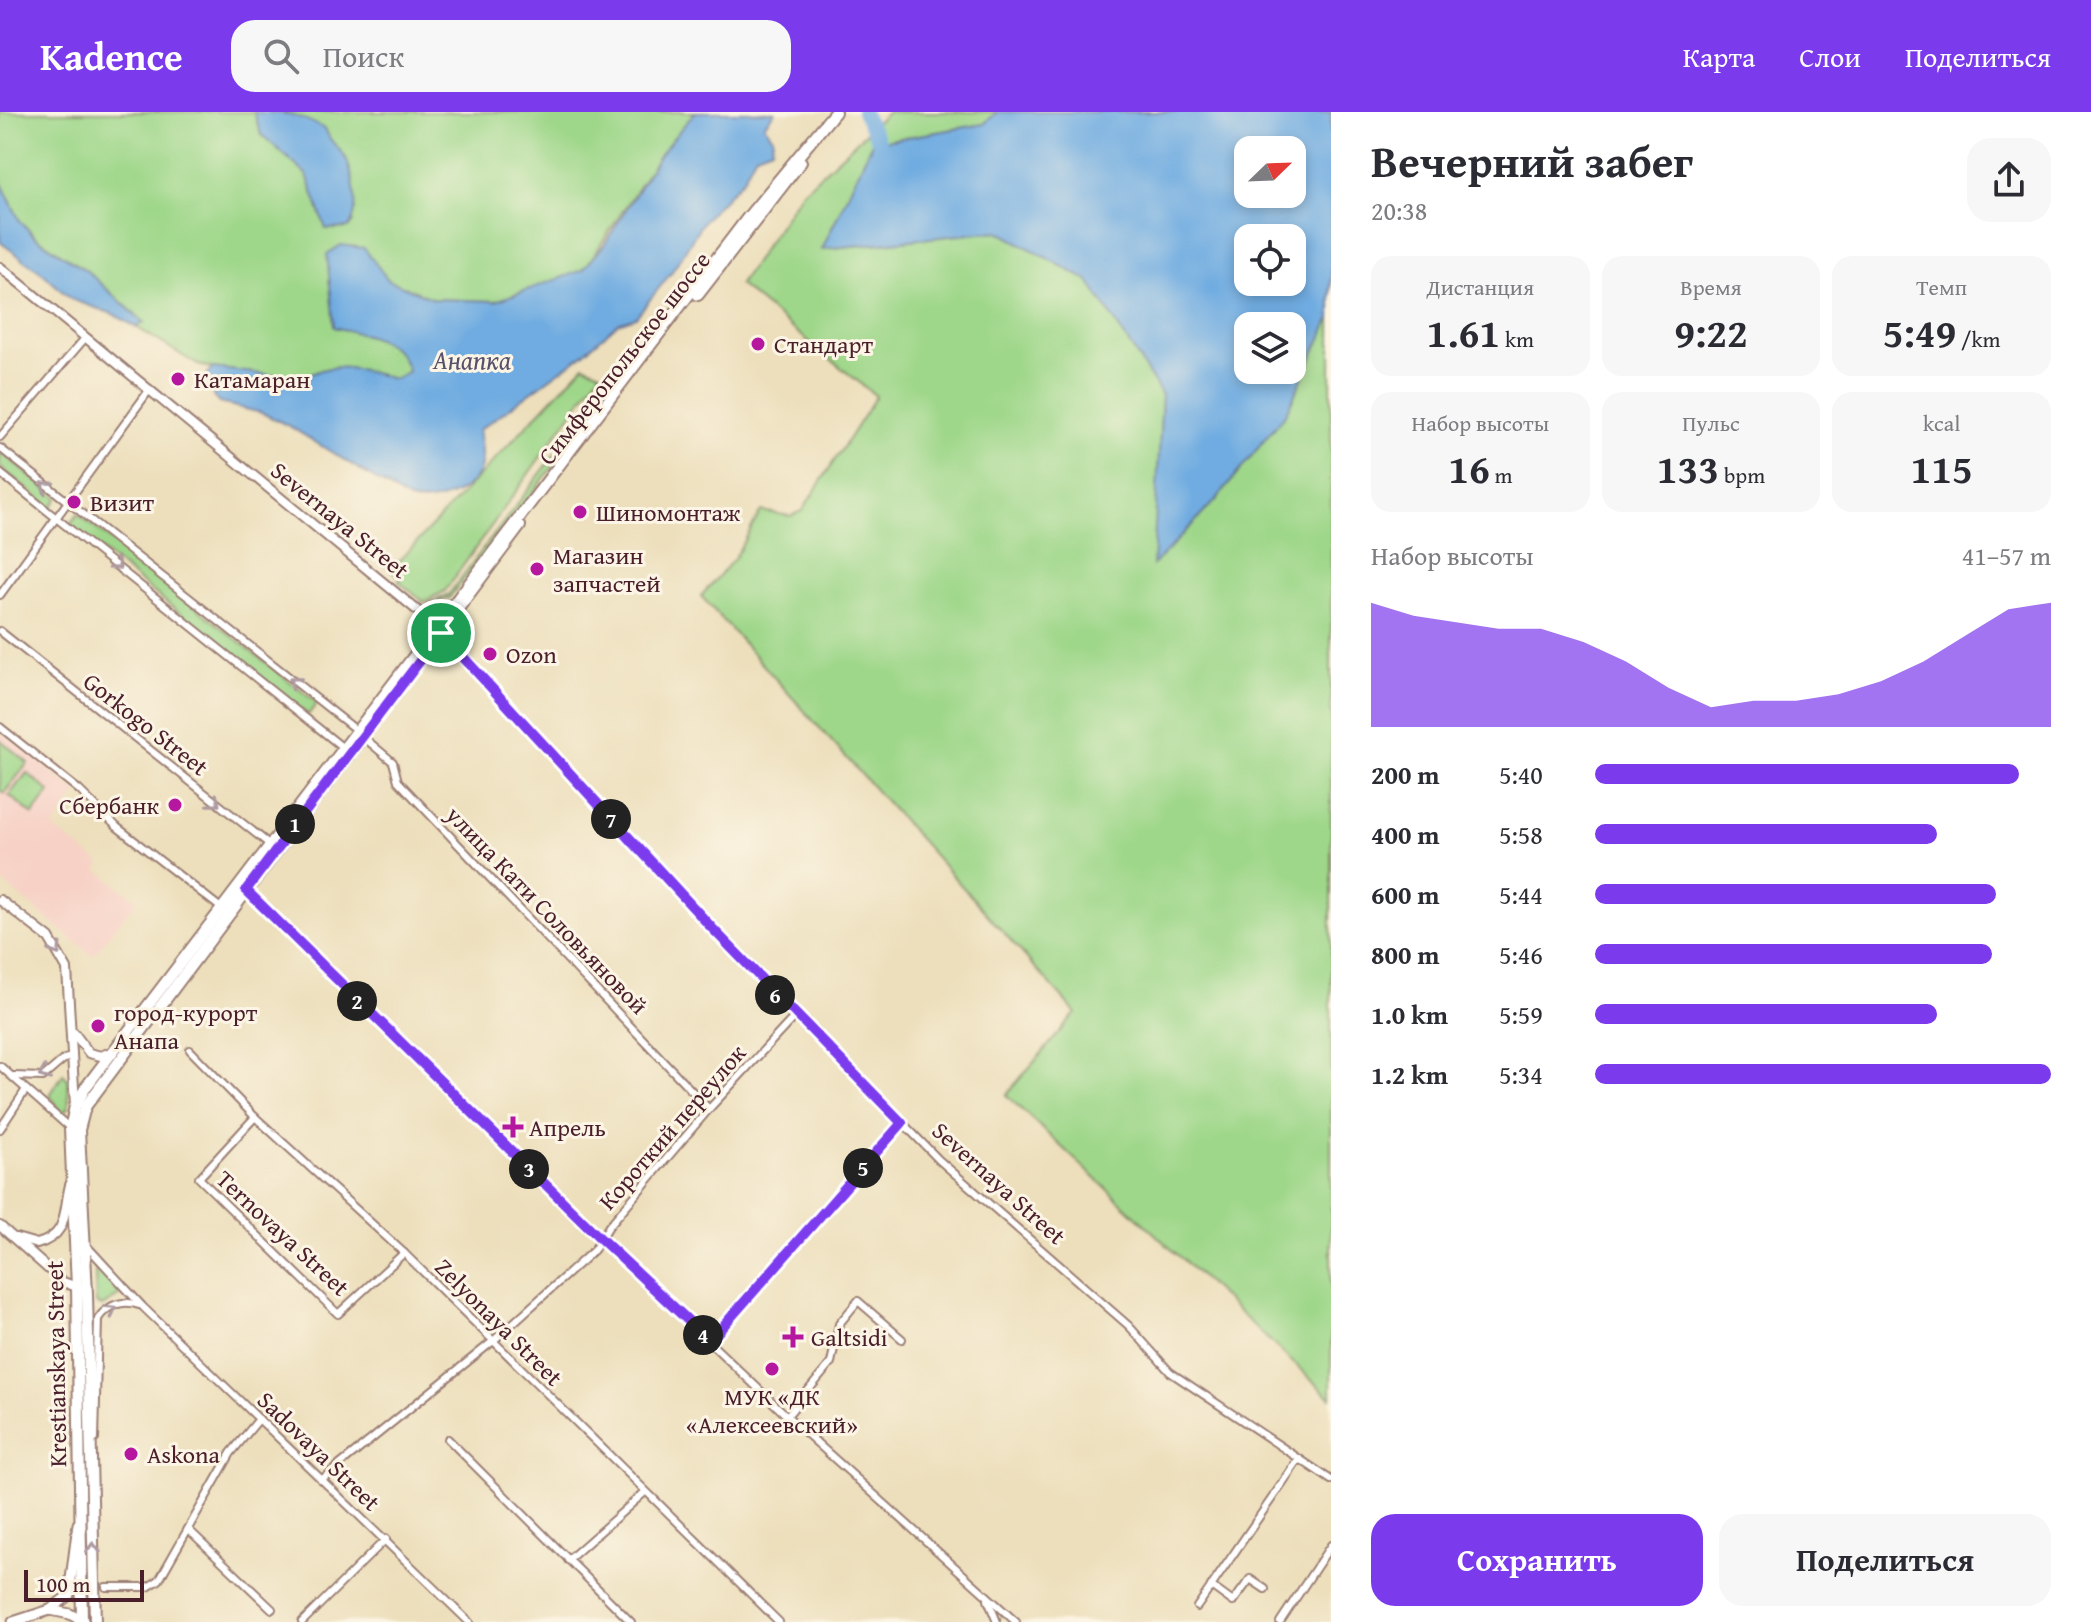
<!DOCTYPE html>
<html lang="ru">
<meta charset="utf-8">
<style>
:root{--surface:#fff;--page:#f7f7f7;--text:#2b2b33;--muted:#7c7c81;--accent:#7c3aed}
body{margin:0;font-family:"Gentium Book Plus",serif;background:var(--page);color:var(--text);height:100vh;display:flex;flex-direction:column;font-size:30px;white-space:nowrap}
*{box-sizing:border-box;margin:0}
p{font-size:26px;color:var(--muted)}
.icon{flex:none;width:44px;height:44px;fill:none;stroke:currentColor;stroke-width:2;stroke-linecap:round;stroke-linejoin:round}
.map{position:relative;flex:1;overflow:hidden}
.panel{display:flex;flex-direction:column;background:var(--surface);width:760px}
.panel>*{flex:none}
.needle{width:52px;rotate:67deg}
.fabs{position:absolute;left:1234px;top:24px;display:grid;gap:16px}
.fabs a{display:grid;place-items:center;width:72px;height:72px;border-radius:16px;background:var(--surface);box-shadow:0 4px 12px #0003;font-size:40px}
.scale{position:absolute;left:24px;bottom:20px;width:120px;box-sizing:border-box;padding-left:8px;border:4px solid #4a1f2b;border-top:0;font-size:22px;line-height:28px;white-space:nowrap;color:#4a1f2b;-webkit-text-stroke:6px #fcf5e5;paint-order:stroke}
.pin{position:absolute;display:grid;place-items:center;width:68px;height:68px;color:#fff;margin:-34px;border:4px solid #fff;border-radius:50%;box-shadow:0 2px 8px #0007}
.km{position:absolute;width:40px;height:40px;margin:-20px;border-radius:50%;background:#222;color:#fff;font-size:22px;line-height:40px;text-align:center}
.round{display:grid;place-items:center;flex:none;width:84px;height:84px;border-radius:24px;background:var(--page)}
.head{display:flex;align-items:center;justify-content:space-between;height:136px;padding:0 40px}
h1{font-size:44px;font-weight:600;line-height:60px}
.metrics{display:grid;grid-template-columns:repeat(3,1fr);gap:12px;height:136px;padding:8px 40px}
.metrics div{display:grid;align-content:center;border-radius:20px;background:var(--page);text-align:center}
.metrics b{font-size:40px;font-weight:600}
.metrics small{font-size:22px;font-weight:400}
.metrics p{font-size:22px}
.chart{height:224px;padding:16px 40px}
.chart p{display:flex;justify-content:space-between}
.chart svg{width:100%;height:144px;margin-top:8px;fill:var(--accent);opacity:.7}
.action{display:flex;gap:16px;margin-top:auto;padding:16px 40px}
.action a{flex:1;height:92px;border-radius:24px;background:var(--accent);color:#fff;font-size:32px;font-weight:600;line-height:92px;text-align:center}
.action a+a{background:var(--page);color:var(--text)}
ul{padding:0 40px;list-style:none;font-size:26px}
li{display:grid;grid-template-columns:128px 96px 1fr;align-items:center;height:60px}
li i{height:20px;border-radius:10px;background:var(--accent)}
header{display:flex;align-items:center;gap:48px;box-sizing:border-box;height:112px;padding:0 40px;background:var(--accent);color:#fff}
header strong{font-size:38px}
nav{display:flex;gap:44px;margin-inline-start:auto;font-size:28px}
.search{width:560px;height:72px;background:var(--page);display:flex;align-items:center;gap:20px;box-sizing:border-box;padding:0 28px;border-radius:24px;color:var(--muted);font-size:30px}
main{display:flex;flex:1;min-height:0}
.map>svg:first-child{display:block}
</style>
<header>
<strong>Kadence</strong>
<div class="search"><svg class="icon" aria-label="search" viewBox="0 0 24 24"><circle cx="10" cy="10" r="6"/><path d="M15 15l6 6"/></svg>Поиск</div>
<nav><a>Карта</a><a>Слои</a><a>Поделиться</a></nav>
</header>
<main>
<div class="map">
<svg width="1331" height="1510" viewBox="0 0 1331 1510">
<rect width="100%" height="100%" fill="#fcf5e5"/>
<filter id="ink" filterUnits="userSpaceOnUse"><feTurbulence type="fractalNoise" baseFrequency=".0125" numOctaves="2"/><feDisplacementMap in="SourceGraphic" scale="16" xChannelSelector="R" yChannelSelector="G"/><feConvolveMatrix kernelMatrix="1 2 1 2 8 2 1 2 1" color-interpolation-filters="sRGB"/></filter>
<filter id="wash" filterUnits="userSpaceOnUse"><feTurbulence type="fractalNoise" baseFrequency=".006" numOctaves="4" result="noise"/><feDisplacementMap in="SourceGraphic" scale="32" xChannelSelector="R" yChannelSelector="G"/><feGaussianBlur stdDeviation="1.8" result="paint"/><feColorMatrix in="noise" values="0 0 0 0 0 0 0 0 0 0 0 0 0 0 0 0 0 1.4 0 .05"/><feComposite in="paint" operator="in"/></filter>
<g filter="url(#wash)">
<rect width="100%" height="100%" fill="#eddfbc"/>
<polygon fill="#f7d1c6" points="0,619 77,680 53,716 101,752 97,758 137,788 93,844 0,768"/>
<g fill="#9fd78a" stroke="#747b5a" stroke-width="2">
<path d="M 0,0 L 254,0 L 261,22 L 307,63 L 326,117 L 347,116 L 353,110 L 346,46 L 284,0 L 695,0 L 660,42 L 584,158 L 496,189 L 434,187 L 388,168 L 363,136 L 329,169 L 335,193 L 334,214 C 364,223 400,226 408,260 L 394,267 C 361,258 333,246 303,267 L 213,256 L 198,253 L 136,215 L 144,210 L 87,159 L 35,124 L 20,109 L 0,68 Z"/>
<polygon points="888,0 997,0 984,12 872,31 822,137 998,119 1089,169 1162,283 1154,452 1217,387 1286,301 1331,205 1331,1286 1006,983 1076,901 701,484 734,447 761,399 790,404 802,399 876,284 739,173 801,81"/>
<polygon points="584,253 601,260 445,479 424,490 398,469 402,467 383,451 399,449"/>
<polygon points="576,315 583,317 449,486 427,492 448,483"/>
<polygon points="0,340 58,386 51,396 0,355"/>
<polygon points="78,402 317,591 308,603 69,413"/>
<polygon points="0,628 28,651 4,681 0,678"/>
<polygon points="27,661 50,680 33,703 9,683"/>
<polygon points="63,962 68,967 69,995 62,1001 50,983"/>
<polygon points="99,1155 125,1180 102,1194 96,1191 95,1160"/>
</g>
<g fill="#70ace1" stroke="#5d6686" stroke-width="2" fill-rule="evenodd">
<path d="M 254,0 C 282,0 302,3 326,18 C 330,33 342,36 347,49 C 354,67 361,101 348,116 L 326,117 L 307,63 L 261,22 Z"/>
<path d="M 695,0 L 775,0 L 764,13 L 773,25 L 772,36 L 756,42 L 743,67 L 704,108 L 671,161 L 636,205 L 618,211 L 582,243 L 479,318 C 479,331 485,350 478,362 C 465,384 431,393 409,388 L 289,314 L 262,301 L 220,291 L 214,286 L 207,263 L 213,256 L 303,267 C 333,246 361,258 394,267 L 408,260 C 401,226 363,223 334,215 L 327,142 L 341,133 L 364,136 L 388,168 L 434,187 L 496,189 L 583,158 L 604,133 L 660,42 Z"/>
<path d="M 997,0 L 1331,0 L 1331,205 L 1286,301 L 1217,387 L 1153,453 L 1162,283 L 1089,169 L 998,119 L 822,137 L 872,31 L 984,12 ZM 1292,38 L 1292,82 L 1248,82 L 1248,38 ZM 1292,126 L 1292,170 L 1248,170 L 1248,126 ZM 1292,214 L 1292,258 L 1248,258 L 1248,214 Z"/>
<polygon points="0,68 20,109 34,124 87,159 144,211 136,215 113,202 70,187 45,163 0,130"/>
</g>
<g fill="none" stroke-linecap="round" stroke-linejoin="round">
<polyline stroke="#70ace1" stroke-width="14" points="863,0 887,45"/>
</g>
</g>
<g filter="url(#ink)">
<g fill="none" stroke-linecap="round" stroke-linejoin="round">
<g stroke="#9c7f74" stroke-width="10">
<g id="minor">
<polyline points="0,325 86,225"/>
<polyline points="0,336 356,618"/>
<polyline points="0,361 342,635"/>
<polyline points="0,483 150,277"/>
<polyline points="439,518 718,822 939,1048 1129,1214 1170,1260 1331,1368"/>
<polyline points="0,519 269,732"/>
<polyline points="0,615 79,678 117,715 221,796"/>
<polyline points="362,624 393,650 398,669 709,997"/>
<polyline points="246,778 601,1127 787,1304 1016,1510"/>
<polyline points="190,938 255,1005 404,1141 779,1510"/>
<polyline points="0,954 72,1018"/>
<polyline points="14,964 43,965 64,947 72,945"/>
<polyline points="255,1005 199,1066 338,1202 404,1141"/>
<polyline points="0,1017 25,979"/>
<polyline points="85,1132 143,1195 469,1510"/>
<polyline points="710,1229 902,1011"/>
<polyline points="787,1304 831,1251 839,1212 858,1189 902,1227"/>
<path d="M 95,1327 L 98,1207 C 107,1193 123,1187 139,1193"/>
<polyline points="448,1327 631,1510"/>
<polyline points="321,1368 492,1230 594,1138 609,1114 709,997 795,904"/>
<polyline points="188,1417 272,1497"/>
<polyline points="568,1448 645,1380"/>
<polyline points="1211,1474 1233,1490 1250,1467 1265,1477"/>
<polyline points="106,1475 148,1475 159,1468 231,1341 259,1307"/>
<polyline points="988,1488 997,1510"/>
<polyline points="1197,1495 1299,1347"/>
<polyline points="302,1510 386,1427"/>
<polyline points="1280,1510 1331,1433"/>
</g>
</g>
<g stroke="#9c7f74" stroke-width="12">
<g id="tertiary">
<polyline points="0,155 435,513"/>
<polyline points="0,788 49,826 67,857 75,993"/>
<polyline points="74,921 89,941 101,944 113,939"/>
<polyline points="0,1114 63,1170 77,1175"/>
<path d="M 16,1126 L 37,1132 C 69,1123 63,1100 70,1073"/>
</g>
</g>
<g stroke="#9c7f74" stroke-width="13">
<g id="secondary">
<polyline points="50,1498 70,1502 84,1510"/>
<polyline points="13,1510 50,1498 69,1483 78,1412"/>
</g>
</g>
<g stroke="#9c7f74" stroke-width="14">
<g id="primary">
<polyline points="698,183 801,50"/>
<polyline points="82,1510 77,1175 70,1017 75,994 86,975 748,105 835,0"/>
<polyline points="95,1510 87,1182 79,1018 85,995 520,414"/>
</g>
</g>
<use href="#minor" stroke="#fff" stroke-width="6"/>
<use href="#tertiary" stroke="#fff" stroke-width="8"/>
<use href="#secondary" stroke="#fff" stroke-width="9"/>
<use href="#primary" stroke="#fff" stroke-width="10"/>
</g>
<defs><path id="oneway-chevron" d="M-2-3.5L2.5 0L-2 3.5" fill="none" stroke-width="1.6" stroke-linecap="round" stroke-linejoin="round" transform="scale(2)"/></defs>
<g stroke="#ae9aa0">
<use href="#oneway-chevron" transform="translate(46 374) rotate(-141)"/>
<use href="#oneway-chevron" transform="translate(116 453) rotate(39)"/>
<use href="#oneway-chevron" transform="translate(294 570) rotate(-142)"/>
<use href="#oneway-chevron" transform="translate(215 690) rotate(38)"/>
<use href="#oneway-chevron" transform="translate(56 838) rotate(58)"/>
<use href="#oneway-chevron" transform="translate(44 962) rotate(157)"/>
<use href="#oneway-chevron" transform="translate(111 1198) rotate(-31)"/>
<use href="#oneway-chevron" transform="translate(93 1436) rotate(-91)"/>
</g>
</g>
<g fill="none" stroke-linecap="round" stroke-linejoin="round" filter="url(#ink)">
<g stroke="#fff" stroke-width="16">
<polygon id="route" points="441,521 712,816 902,1011 710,1229 601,1127 246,778"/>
</g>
<use href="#route" stroke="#7c3aed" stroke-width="10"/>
</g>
<g fill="#b5179e" stroke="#fcf5e5" stroke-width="3">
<circle cx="758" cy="232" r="8"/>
<circle cx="178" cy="267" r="8"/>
<circle cx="74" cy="390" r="8"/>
<circle cx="580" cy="400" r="8"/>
<circle cx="537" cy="457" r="8"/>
<circle cx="490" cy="542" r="8"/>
<circle cx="175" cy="693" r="8"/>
<circle cx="98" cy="914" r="8"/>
<path d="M509 1003h8v8h8v8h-8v8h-8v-8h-8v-8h8z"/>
<path d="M789 1213h8v8h8v8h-8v8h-8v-8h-8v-8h8z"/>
<circle cx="772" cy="1257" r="8"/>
<circle cx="131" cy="1342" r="8"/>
</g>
<g text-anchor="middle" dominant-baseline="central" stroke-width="6" stroke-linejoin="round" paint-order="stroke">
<g font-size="24" fill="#4a1f2b" stroke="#fcf5e5" text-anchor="start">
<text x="774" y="232">Стандарт</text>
<text x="194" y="267">Катамаран</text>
<text x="90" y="390">Визит</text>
<text x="596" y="400">Шиномонтаж</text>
<text x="553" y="443">Магазин<tspan x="553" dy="28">запчастей</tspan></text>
<text x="506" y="542">Ozon</text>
<text x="159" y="693" text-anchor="end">Сбербанк</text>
<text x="114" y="900">город-курорт<tspan x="114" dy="28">Анапа</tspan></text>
<text x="529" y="1015">Апрель</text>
<text x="811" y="1225">Galtsidi</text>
<text x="772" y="1284" text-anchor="middle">МУК «ДК<tspan x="772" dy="28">«Алексеевский»</tspan></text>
<text x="147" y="1342">Askona</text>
</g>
<g font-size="24" fill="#4a1f2b" stroke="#fcf5e5">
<text transform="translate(624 246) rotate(-52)">Симферопольское шоссе</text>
<text transform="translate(340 408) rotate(39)">Severnaya Street</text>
<text transform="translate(146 612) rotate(38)">Gorkogo Street</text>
<text transform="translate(547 798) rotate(46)">улица Кати Соловьяновой</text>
<text transform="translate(672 1015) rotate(-49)">Короткий переулок</text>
<text transform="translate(999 1071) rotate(42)">Severnaya Street</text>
<text transform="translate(283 1121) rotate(43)">Ternovaya Street</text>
<text transform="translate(499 1210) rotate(45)">Zelyonaya Street</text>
<text transform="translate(56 1252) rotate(-91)">Krestianskaya Street</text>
<text transform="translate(319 1339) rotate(44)">Sadovaya Street</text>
</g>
<g font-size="26" font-style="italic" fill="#57506b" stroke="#fcf5e5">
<text x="472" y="247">Анапка</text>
</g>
</g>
</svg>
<div class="fabs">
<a><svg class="needle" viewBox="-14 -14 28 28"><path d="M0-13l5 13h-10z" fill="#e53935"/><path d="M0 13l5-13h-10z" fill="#7c7c81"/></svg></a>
<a><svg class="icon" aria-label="locate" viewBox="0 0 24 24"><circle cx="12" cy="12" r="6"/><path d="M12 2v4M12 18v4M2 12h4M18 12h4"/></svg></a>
<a><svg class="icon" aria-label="layers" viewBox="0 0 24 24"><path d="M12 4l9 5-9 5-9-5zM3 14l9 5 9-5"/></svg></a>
</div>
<div class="scale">100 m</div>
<div class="pin" style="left:441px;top:521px;background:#1e9e55"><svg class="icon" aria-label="arrive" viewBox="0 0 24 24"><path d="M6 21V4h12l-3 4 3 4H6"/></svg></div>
<b class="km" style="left:295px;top:712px">1</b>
<b class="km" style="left:357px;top:889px">2</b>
<b class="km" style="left:529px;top:1057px">3</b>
<b class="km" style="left:703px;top:1223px">4</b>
<b class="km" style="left:863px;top:1056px">5</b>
<b class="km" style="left:775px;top:883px">6</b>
<b class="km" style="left:611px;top:707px">7</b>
</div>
<section class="panel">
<div class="head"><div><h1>Вечерний забег</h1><p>20:38</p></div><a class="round"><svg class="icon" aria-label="share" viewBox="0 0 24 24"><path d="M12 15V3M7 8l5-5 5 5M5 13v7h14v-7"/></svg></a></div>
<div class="metrics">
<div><p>Дистанция</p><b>1.61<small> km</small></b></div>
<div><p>Время</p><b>9:22</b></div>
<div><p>Темп</p><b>5:49<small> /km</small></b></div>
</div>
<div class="metrics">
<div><p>Набор высоты</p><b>16<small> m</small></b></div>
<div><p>Пульс</p><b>133<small> bpm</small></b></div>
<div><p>kcal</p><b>115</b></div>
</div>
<div class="chart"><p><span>Набор высоты</span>41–57 m</p>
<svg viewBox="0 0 160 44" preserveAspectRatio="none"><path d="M0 44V6L10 10L20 12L30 14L40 14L50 18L60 24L70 32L80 38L90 36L100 36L110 34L120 30L130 24L140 16L150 8L160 6V44z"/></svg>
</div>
<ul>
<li><b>200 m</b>5:40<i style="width:93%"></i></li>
<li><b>400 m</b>5:58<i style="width:75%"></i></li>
<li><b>600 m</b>5:44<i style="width:88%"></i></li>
<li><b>800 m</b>5:46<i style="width:87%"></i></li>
<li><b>1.0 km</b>5:59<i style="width:75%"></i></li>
<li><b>1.2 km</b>5:34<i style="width:100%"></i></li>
</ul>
<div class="action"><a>Сохранить</a><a>Поделиться</a></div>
</section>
</main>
